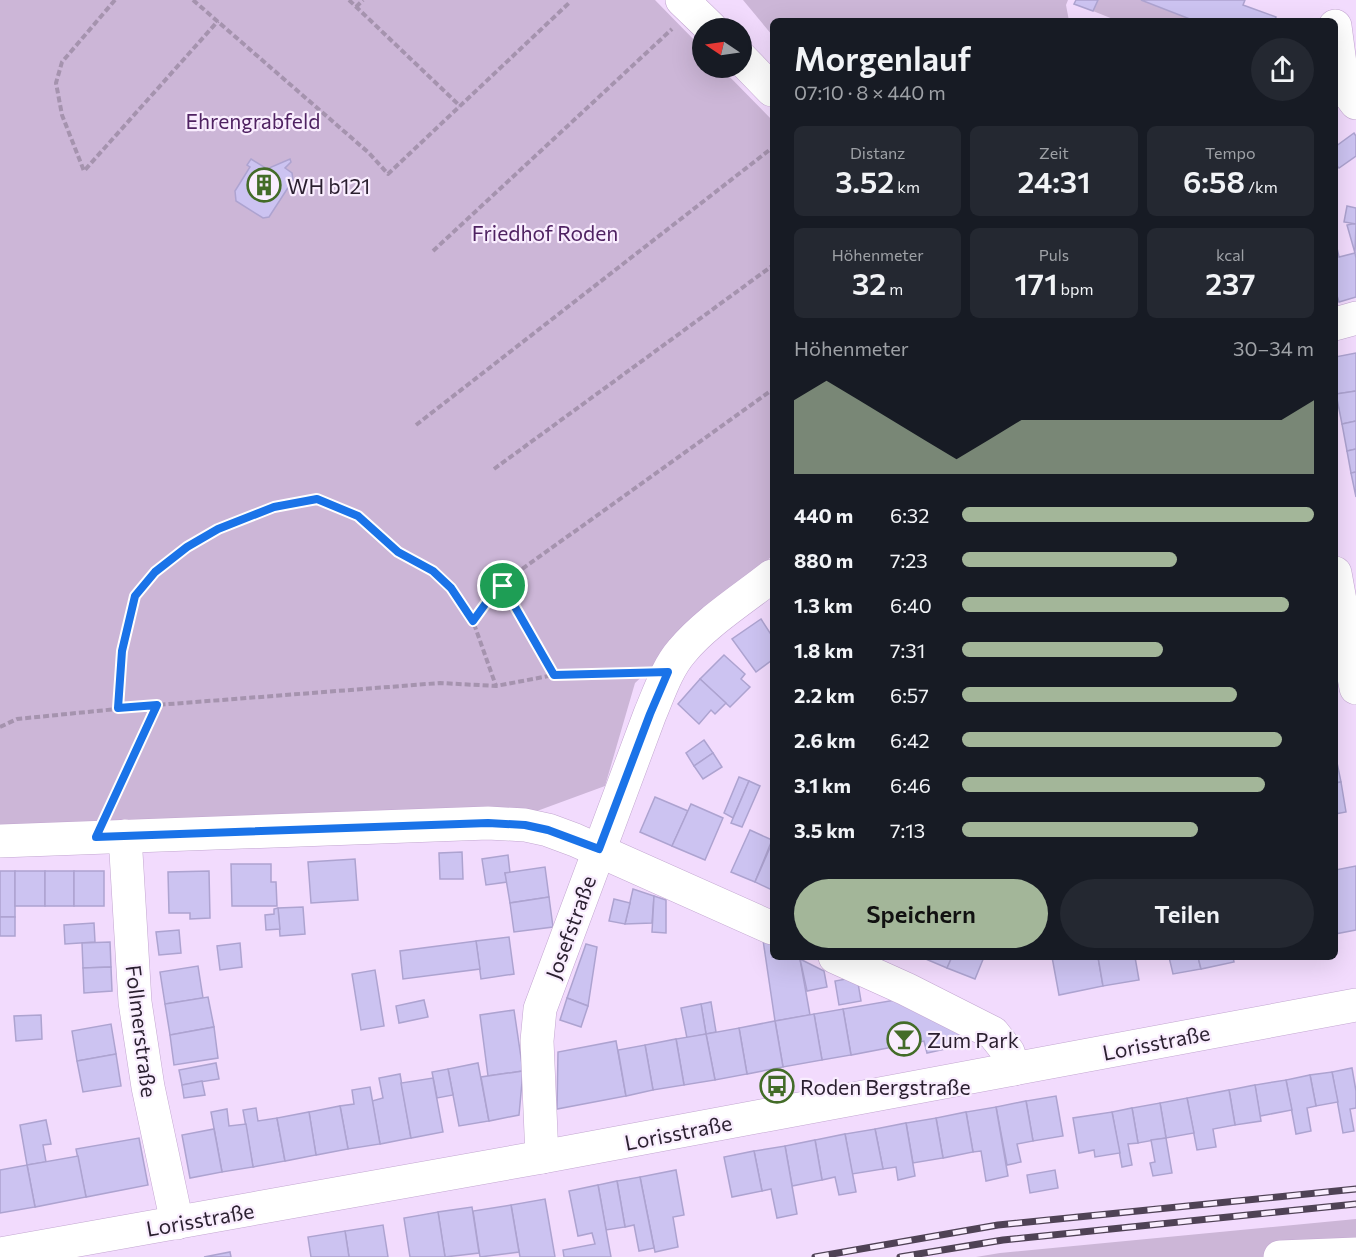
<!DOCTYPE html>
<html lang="de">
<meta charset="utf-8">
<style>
:root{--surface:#171b24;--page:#242831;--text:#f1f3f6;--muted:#9ea1a6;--accent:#a3b699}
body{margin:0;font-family:Commissioner,sans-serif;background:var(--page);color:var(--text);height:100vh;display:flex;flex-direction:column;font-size:22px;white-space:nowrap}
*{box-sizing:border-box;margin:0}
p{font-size:20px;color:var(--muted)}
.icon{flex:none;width:33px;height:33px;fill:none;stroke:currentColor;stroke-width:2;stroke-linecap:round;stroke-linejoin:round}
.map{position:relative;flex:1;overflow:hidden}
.details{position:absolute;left:770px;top:18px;width:568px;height:942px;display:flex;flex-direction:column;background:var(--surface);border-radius:9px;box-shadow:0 6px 24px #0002}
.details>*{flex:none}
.needle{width:39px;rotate:283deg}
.buttons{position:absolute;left:692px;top:18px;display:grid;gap:12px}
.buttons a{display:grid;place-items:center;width:60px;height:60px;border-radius:50%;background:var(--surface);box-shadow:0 6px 24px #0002;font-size:30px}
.pin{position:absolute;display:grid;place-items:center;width:51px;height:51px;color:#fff;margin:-26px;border:3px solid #fff;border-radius:50%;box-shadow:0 2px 6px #0007}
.round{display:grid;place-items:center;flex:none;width:63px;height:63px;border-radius:32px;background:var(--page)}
.overview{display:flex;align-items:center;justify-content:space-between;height:102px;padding:0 24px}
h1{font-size:33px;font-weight:600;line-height:45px}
.metrics{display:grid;grid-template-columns:repeat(3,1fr);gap:9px;height:102px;padding:6px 24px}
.metrics div{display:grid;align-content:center;border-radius:9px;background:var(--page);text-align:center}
.metrics b{font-size:30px;font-weight:600}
.metrics small{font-size:16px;font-weight:400}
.metrics p{font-size:16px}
.chart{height:168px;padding:12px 24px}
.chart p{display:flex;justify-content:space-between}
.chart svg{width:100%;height:108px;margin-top:6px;fill:var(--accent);opacity:.7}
.primary-button{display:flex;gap:12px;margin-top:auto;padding:12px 24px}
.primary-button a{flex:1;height:69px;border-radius:36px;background:var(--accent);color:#111;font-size:24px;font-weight:600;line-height:69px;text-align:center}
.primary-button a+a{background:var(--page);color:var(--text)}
ul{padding:0 24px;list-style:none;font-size:20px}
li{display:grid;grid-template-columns:96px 72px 1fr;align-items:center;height:45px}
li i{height:15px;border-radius:8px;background:var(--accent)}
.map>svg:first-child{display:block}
</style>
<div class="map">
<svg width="1356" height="1257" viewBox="0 0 1356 1257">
<rect width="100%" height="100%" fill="#f2dbfd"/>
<g fill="#ccb6d7">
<polygon points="0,0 655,0 702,48 702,68 721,68 772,120 772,556 635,683 605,786 537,811 0,828"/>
<polygon points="743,0 1068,0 1066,5 1069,21 772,21 772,35"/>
<polygon points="1098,0 1141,0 1195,21 1118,21 1093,11"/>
<polygon points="1356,1219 1356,1257 976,1257 1000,1253"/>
</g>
<g fill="#ccc3f1" stroke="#ada3d0" stroke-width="1.5">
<polygon points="1076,0 1098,0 1093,11 1074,4"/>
<polygon points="1141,0 1245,0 1243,5 1276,17 1275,21 1195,21"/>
<polygon points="1354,133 1356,136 1356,156 1339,168 1335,164 1335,147"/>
<polygon points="251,159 267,169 290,159 291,162 285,168 292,173 293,180 269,217 263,218 236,201 235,191 250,167 247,165"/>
<polygon points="1347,206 1356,208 1356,224 1344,222"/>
<polygon points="1352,224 1356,224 1355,253 1347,225"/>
<polygon points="1337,248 1339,257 1355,253 1356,258 1356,297 1339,302 1335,289 1335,249"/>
<polygon points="1356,353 1356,391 1336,394 1335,357"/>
<polygon points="1356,391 1356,421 1342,424 1336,394"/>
<polygon points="1356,421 1356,449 1347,451 1342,424"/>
<polygon points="1356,449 1356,472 1351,473 1347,451"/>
<polygon points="1356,472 1356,497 1351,473"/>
<polygon points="761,619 772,636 772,660 756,672 732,639"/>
<polygon points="724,655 745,674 741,679 750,687 730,707 700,679"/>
<polygon points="700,679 726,703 715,714 711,710 699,724 678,704"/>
<polygon points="704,740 713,753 694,766 686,753"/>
<polygon points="713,753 722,767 703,779 694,766"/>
<polygon points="1335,753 1341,782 1335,783"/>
<polygon points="739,777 749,781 733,818 724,813"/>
<polygon points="749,781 760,786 742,827 731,823"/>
<polygon points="1341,782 1346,812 1335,814 1335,783"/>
<polygon points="655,797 688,811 672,846 640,832"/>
<polygon points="691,804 723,818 705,860 672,846"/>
<polygon points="750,830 772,840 755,882 731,872"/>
<polygon points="772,843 772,890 755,882"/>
<polygon points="462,852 463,879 440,879 439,853"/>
<polygon points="508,855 510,873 505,873 507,882 486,885 482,859"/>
<polygon points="355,859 358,900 311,903 308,862"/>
<polygon points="231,864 271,864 271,882 276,882 277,906 232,906"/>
<polygon points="1356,866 1356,930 1335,934 1335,870"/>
<polygon points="545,867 549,897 510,903 505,873"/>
<rect x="0" y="871" width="15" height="46"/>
<rect x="15" y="871" width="30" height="35"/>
<rect x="45" y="871" width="29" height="35"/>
<rect x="74" y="871" width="30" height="35"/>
<polygon points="209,871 210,918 190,919 190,913 169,913 168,872"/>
<polygon points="633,889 654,896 652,923 625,924"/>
<polygon points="654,896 666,900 666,933 652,932"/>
<polygon points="549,897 553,927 514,932 510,903"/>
<polygon points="614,899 630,903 625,924 609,921"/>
<polygon points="303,907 305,934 280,936 278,908"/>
<polygon points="278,908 280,929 266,930 265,915 274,914 274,909"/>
<rect x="0" y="917" width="15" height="19"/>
<polygon points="94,923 95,942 65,944 64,925"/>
<polygon points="179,930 181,953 159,955 156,932"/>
<polygon points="509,937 514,974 481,979 476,941"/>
<polygon points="763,940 772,945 772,957 796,957 800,959 810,1015 775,1021"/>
<polygon points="476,941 480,969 403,979 400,951"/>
<polygon points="110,942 111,967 83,968 82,943"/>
<polygon points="240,943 242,967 220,970 217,946"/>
<polygon points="586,944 597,947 588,1006 567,998"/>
<polygon points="921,957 952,957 947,968"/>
<polygon points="952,957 984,957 975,979 947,968"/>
<polygon points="1052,957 1098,957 1103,986 1059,995"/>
<polygon points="1098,957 1135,957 1139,980 1103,986"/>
<polygon points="1169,957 1198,957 1201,969 1173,974"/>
<polygon points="1198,957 1233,957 1234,962 1201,969"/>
<polygon points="800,959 824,971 827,987 807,991"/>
<polygon points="198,966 203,998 165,1004 160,972"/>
<polygon points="111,967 112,991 84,993 83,968"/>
<polygon points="375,970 384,1026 361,1030 352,974"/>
<polygon points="857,977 861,1001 839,1005 835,981"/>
<polygon points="208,997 214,1027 170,1035 165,1004"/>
<polygon points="567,998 588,1006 581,1027 560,1020"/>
<polygon points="901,999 959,1029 963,1045 927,1053 924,1041 851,1055 843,1009"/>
<polygon points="424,1000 428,1017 399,1023 396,1006"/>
<polygon points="711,1002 716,1032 706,1034 701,1004"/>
<polygon points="701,1004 706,1034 687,1038 681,1008"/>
<polygon points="843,1009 851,1055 822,1060 814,1014"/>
<polygon points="514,1010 523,1071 488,1076 480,1015"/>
<polygon points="814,1014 822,1060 783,1067 775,1021"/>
<polygon points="41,1015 42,1039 16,1041 14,1016"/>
<polygon points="775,1021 783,1067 747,1074 739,1028"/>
<polygon points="111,1024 116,1054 77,1061 72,1031"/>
<polygon points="214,1027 218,1058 174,1065 170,1035"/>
<polygon points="739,1028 747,1074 715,1080 706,1034"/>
<polygon points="706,1034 715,1080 684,1085 676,1039"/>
<polygon points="676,1039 684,1085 653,1090 645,1045"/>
<polygon points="616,1041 626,1096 557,1109 558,1052"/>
<polygon points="645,1045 653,1090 626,1096 618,1050"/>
<polygon points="116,1054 121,1086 83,1092 77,1061"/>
<polygon points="216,1063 219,1079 182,1085 179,1070"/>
<polygon points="478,1063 489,1121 459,1126 448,1069"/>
<polygon points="1352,1068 1356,1091 1356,1108 1350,1109 1354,1131 1343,1133 1332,1072"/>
<polygon points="448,1069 453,1095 437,1098 432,1072"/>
<polygon points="523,1071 519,1115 489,1121 481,1077"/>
<polygon points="1332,1072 1338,1102 1316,1106 1310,1075"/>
<polygon points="400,1074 411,1138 380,1144 372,1101 383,1098 379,1078"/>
<polygon points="1310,1075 1316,1106 1307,1108 1311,1131 1296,1134 1286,1080"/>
<polygon points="433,1078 443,1132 411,1138 401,1083"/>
<polygon points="1286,1080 1292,1110 1260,1116 1255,1085"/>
<polygon points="202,1081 205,1095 184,1098 182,1085"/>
<polygon points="1255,1085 1261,1121 1235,1125 1229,1090"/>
<polygon points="370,1087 380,1144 348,1149 340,1106 354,1104 352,1090"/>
<polygon points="1229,1090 1235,1125 1213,1129 1216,1147 1197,1150 1187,1098"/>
<polygon points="1056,1096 1063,1136 1033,1141 1026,1101"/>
<polygon points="1187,1098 1194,1133 1166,1138 1160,1103"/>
<polygon points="1026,1101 1033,1141 1017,1144 1021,1162 1007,1165 996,1107"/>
<polygon points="1160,1103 1166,1138 1138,1143 1132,1108"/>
<polygon points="340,1106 348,1149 316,1155 309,1112"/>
<polygon points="996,1107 1008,1176 986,1181 981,1151 973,1152 966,1112"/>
<polygon points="256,1108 258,1121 277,1118 285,1161 253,1167 243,1110"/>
<polygon points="1132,1108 1138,1143 1128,1144 1132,1165 1122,1167 1112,1112"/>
<polygon points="227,1109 229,1126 246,1124 253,1167 222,1172 211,1112"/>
<polygon points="309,1112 316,1155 285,1161 277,1118"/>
<polygon points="966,1112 973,1152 943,1158 936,1118"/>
<polygon points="1112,1112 1120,1153 1095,1157 1094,1150 1079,1153 1073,1118"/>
<polygon points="936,1118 943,1158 913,1163 906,1123"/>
<polygon points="46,1120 51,1144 43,1145 46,1162 27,1165 20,1125"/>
<polygon points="906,1123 915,1176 898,1180 896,1167 883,1169 875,1129"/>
<polygon points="214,1129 222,1172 190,1178 182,1135"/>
<polygon points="875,1129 883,1169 852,1174 845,1134"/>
<polygon points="845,1134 856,1192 839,1195 835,1177 822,1180 815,1140"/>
<polygon points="139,1138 148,1185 86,1197 76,1149"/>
<polygon points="1166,1138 1172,1173 1153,1176 1150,1163 1155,1162 1151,1140"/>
<polygon points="815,1140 822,1180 792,1186 785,1146"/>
<polygon points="785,1146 797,1214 777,1218 771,1189 762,1191 754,1151"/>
<polygon points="754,1151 762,1191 732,1197 724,1157"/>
<polygon points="78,1156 86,1197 35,1207 27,1165"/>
<polygon points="27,1165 35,1207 0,1213 0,1170"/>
<polygon points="676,1170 684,1215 673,1217 678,1247 655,1252 640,1177"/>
<polygon points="1055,1170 1058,1188 1030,1193 1027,1175"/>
<polygon points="640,1177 654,1248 639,1251 634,1225 625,1227 617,1181"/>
<polygon points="617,1181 625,1227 606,1230 598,1185"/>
<polygon points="598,1185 611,1257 564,1257 563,1250 595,1244 592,1233 578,1236 569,1191"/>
<polygon points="545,1199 555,1257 520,1257 511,1205"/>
<polygon points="511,1205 519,1252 480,1257 473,1211"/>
<polygon points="472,1207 479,1253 445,1257 438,1212"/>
<polygon points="438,1212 445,1257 410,1257 404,1218"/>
<polygon points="383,1225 388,1257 349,1257 345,1231"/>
<polygon points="345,1231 349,1257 311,1257 308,1237"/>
<polygon points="230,1252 231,1257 204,1257"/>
</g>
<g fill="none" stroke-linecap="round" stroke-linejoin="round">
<g stroke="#c2a6d0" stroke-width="34">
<g id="minor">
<polyline points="682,0 711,28"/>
<polyline points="1335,26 1343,86 1356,103"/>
<polyline points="741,58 772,90"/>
<polyline points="1335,324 1356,318"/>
<polyline points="1335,573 1356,688"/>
<polyline points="125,836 135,1002 148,1087 177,1223"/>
<polyline points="0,841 488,823 525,825 548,830 575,840 772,928"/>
<polyline points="835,957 906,989 993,1033 1008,1052 1014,1069"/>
<path d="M 542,1157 L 537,1041 L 540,1009 L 650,714 C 659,693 667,668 682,651 C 705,623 743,599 772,576"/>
<polyline points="0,1254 542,1157 1356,1005"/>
<polyline points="1280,1257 1356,1254"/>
</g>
</g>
<g stroke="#a593ae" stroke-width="4" stroke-dasharray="6 3" stroke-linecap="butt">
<polyline points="115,0 62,62 56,83 62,115 84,171 218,21"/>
<polyline points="193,0 369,153 388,174 569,3"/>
<polyline points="349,0 460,106"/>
<polyline points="356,7 363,0"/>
<polyline points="433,251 672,29"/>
<polyline points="416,425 772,148"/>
<polyline points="494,469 772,266"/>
<polyline points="503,586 554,675"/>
<polyline points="473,621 486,603 518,572 772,390"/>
<polyline points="118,708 122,651 135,596 155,571 187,547 217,529 274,507 317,499 358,516 398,552 433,571 451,588 473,621 496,686"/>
<polyline points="0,727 17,719 157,705 440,683 496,686 554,675 637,673"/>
<polyline points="110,808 157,705"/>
</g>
<use href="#minor" stroke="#fff" stroke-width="33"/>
<g stroke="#4f4255" stroke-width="7">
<g id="rail">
<polyline points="815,1257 998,1225 1356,1189"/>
<polyline points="900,1257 1003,1240 1356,1204"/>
</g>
</g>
<use href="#rail" stroke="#f9edfe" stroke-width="4.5" stroke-dasharray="14" stroke-linecap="butt"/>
</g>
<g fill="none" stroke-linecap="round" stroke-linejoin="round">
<g stroke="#fff" stroke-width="12">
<polygon id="route" points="317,499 358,516 398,552 433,571 451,588 473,621 486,603 503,586 554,675 668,672 650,714 599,849 548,830 525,825 488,823 96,837 157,705 118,708 122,651 135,596 155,572 187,547 218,529 274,507"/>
</g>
<use href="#route" stroke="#1a73e8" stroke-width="8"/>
</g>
<defs>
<g id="building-ring" transform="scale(1.725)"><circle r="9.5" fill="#f9edfe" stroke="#436c28" stroke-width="1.5"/><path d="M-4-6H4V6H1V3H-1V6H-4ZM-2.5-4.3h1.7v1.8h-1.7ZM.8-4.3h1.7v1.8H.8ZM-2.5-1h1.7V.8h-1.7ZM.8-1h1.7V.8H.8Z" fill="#436c28"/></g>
<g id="bar-ring" transform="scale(1.725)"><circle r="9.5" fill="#f9edfe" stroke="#436c28" stroke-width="1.5"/><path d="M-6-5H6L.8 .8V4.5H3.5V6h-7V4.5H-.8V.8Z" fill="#436c28"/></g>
<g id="bus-ring" transform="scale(1.725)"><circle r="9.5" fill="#f9edfe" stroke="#436c28" stroke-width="1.5"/><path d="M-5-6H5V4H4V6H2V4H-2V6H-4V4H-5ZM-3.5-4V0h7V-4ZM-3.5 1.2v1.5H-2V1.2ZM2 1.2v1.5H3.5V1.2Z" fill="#436c28"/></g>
</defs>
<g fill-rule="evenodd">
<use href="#building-ring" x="264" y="185"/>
<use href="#bar-ring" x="904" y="1039"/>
<use href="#bus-ring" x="777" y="1086"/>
</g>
<g text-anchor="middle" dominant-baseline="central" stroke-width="4.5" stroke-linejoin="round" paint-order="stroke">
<g font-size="21" fill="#4f2262" stroke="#f9edfe">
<text x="253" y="120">Ehrengrabfeld</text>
<text x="545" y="232">Friedhof Roden</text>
</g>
<g font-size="21" fill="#2a1f2f" stroke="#f9edfe" text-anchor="start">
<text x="287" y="185">WH b121</text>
<text x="927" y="1039">Zum Park</text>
<text x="800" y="1086">Roden Bergstraße</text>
</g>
<g font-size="21" fill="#2a1f2f" stroke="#f9edfe">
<text transform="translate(570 927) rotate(-70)">Josefstraße</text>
<text transform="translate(142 1031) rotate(83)">Follmerstraße</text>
<text transform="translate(1156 1042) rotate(-11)">Lorisstraße</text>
<text transform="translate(678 1132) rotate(-11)">Lorisstraße</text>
<text transform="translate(200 1219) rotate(-10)">Lorisstraße</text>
</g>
</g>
</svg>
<div class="buttons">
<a><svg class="needle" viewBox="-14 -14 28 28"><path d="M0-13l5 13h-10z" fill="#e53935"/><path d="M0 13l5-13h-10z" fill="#9ea1a6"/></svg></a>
</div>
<div class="pin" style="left:503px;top:586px;background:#1e9e55"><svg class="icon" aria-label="arrive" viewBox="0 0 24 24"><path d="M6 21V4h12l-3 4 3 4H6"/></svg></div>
<section class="details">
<div class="overview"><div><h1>Morgenlauf</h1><p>07:10 · 8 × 440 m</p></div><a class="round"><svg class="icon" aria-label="share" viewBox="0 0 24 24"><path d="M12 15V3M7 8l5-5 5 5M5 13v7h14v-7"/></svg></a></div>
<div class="metrics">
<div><p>Distanz</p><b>3.52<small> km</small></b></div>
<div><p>Zeit</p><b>24:31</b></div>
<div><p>Tempo</p><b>6:58<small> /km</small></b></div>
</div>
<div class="metrics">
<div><p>Höhenmeter</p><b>32<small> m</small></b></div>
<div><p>Puls</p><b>171<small> bpm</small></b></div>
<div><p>kcal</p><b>237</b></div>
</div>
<div class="chart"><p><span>Höhenmeter</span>30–34 m</p>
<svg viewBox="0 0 160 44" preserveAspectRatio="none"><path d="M0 44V14L10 6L20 14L30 22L40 30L50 38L60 30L70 22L80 22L90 22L100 22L110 22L120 22L130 22L140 22L150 22L160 14V44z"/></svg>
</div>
<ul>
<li><b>440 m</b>6:32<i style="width:100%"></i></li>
<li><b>880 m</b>7:23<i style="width:61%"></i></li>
<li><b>1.3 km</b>6:40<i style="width:93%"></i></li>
<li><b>1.8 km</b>7:31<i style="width:57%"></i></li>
<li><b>2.2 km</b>6:57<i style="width:78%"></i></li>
<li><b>2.6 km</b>6:42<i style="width:91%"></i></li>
<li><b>3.1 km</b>6:46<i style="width:86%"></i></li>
<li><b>3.5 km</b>7:13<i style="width:67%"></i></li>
</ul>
<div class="primary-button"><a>Speichern</a><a>Teilen</a></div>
</section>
</div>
